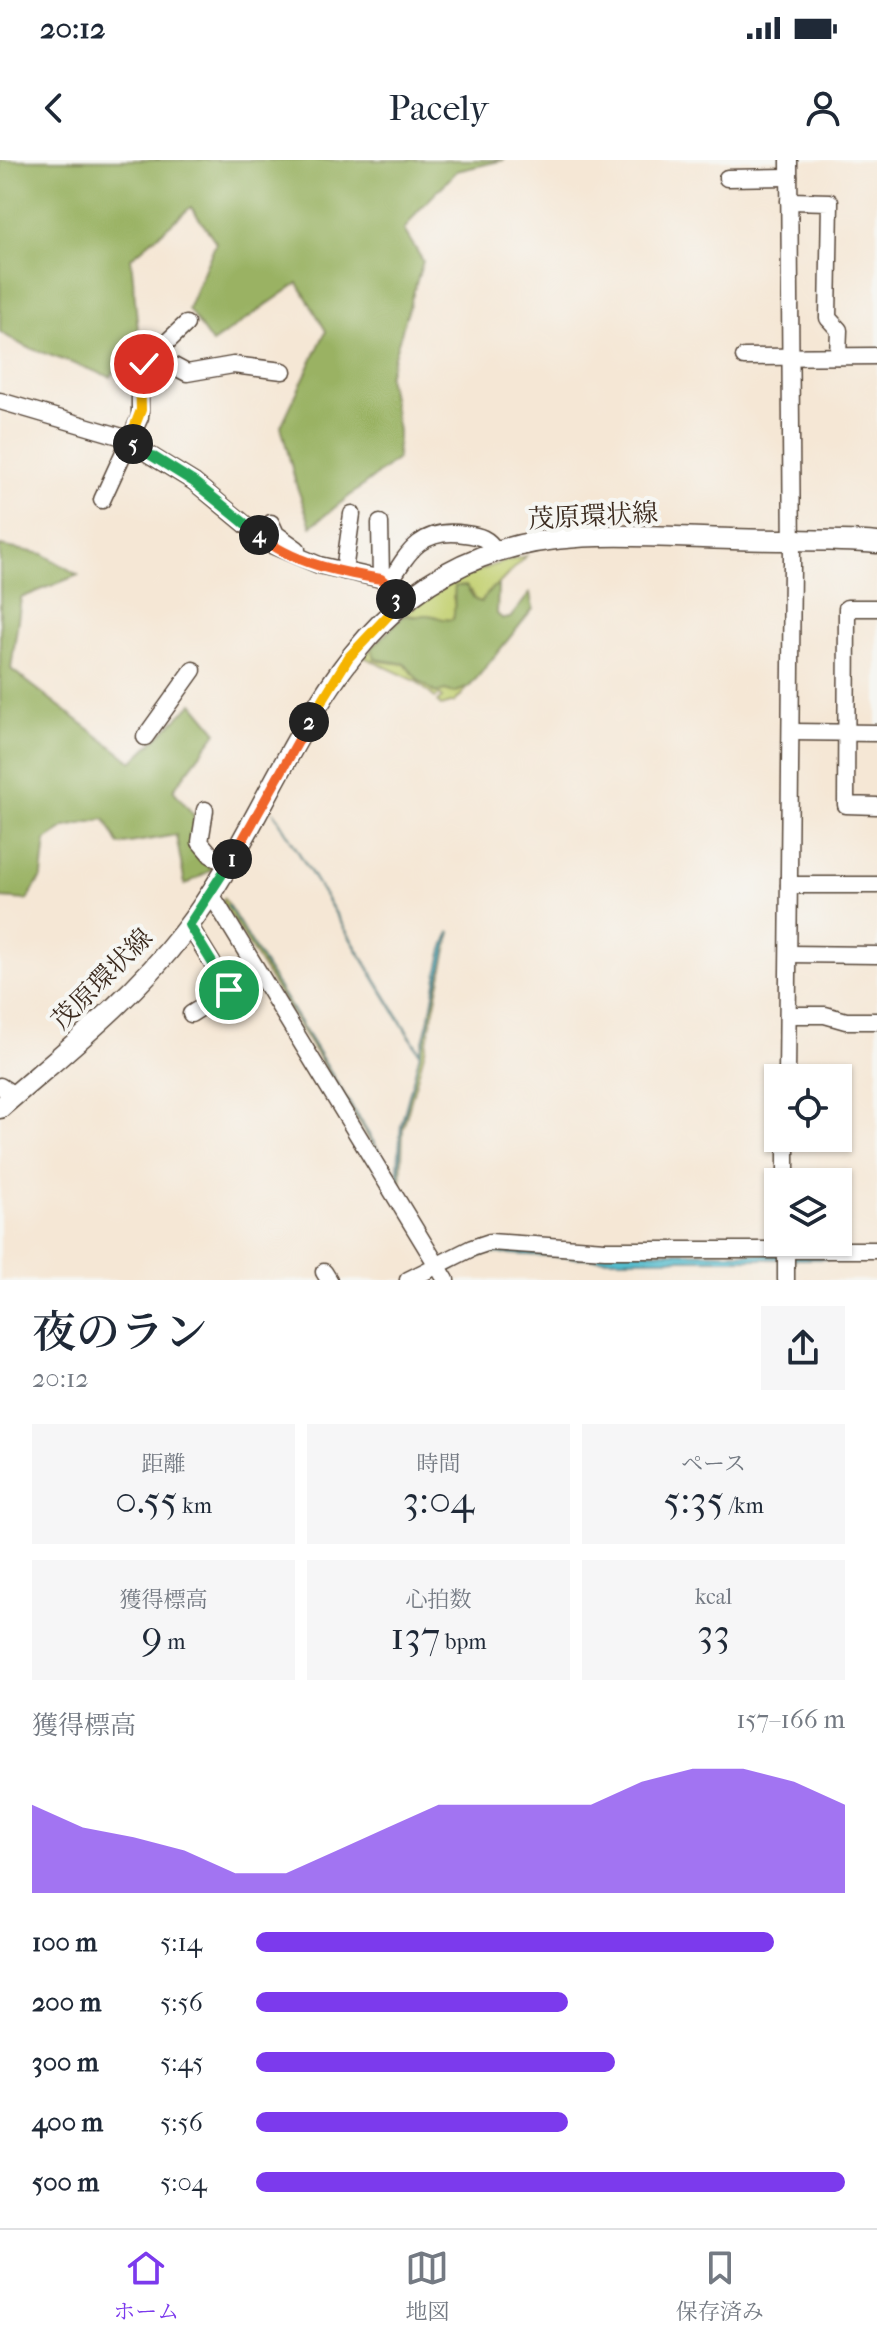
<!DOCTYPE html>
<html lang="ja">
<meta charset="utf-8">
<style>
:root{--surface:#fff;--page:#f6f6f7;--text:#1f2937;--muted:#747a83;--line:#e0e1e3;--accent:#7c3aed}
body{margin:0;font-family:"IM FELL French Canon","Noto Serif JP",serif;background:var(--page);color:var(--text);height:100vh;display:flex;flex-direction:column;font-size:30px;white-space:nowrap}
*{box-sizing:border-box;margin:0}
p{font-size:26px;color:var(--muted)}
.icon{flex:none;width:44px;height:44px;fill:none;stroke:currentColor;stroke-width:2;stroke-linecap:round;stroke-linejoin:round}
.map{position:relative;height:1120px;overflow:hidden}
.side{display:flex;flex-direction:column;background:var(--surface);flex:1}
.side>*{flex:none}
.buttons{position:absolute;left:764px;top:904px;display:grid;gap:16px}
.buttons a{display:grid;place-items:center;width:88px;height:88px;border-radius:0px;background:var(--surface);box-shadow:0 2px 6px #0004;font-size:40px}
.pin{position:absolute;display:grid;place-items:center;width:68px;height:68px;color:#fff;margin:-34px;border:4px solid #fff;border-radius:50%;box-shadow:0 2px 8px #0007}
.km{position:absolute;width:40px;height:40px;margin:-20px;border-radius:50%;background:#222;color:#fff;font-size:22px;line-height:40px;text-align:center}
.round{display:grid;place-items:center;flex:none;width:84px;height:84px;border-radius:0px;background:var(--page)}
.overview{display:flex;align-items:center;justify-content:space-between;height:136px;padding:0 32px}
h1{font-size:44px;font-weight:600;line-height:60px}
.stats{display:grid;grid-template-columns:repeat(3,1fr);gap:12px;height:136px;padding:8px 32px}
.stats div{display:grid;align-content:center;border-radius:0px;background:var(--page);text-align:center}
.stats b{font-size:40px;font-weight:600}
.stats small{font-size:22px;font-weight:400}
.stats p{font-size:22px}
.chart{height:224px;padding:16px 32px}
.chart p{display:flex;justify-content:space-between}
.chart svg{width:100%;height:144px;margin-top:8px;fill:var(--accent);opacity:.7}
ul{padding:0 32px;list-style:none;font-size:26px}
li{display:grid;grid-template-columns:128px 96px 1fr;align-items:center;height:60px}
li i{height:20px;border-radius:10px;background:var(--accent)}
.status{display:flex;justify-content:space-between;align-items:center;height:56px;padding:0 40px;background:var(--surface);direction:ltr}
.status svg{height:22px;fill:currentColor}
header{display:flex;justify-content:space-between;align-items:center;height:104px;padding:0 32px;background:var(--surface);font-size:36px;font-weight:600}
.dock{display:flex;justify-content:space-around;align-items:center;height:112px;border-top:2px solid var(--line);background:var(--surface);font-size:22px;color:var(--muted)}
.dock a{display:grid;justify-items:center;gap:4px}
.dock .active{color:var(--accent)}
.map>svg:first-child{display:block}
</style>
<div class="status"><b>20:12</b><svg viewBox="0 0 49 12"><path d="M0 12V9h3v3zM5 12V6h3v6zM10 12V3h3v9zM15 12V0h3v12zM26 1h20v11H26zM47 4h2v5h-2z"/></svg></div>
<header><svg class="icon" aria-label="back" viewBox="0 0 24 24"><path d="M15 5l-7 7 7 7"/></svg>Pacely<svg class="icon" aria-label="person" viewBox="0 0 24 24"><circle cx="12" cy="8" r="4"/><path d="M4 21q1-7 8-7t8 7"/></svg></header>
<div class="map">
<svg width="877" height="1120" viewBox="0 0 877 1120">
<rect width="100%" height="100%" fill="#f6f6f2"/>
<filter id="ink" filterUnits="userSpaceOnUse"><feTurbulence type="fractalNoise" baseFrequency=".0125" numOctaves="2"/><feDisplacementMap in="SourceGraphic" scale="16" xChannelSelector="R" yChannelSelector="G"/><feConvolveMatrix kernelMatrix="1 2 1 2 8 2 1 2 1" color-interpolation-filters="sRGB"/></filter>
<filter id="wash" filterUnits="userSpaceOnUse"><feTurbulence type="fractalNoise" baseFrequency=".006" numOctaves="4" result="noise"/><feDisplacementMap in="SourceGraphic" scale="32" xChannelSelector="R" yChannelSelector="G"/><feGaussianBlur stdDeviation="1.8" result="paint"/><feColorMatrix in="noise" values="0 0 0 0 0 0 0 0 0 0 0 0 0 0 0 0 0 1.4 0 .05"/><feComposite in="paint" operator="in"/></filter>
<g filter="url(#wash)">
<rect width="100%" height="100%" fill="#f5e7d5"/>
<g fill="#c3d071" stroke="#7f7d48" stroke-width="2">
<path d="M 526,396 L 481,442 L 475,440 L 471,431 L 453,437 L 456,449 L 453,459 L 448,462 L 439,458 L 404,455 C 441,426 480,406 526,396 Z"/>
<polygon points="375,484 380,501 405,504 433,532 469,527 473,522 455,542 441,546 437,542 442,538 440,535 435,538 416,521 364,497"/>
<polygon points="224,738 398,1024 402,965 451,771 426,886 403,969 401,1030 222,742"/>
</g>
<g fill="#9ab263" stroke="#6a6e40" stroke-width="2">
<polygon points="0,0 504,0 457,11 418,51 404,70 423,101 388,216 398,271 397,299 311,366 296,324 281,266 326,171 298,123 212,183 188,149 216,82 191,47 131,98 138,170 111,217 24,186 0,172"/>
<polygon points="0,386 43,394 78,415 21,438 11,509 132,602 193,543 217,572 173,630 193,654 211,710 185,725 176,675 119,685 105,659 66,667 46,680 42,716 27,740 0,738"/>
<path d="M 455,426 L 466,426 L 475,440 L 481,442 L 493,427 L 498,426 L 497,454 L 503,459 L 510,458 L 530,433 L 533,449 L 476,519 L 469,527 L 454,533 L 445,530 L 436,533 L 419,521 L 405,504 L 375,499 L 372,488 L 404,455 C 414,458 416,456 425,455 C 435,454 443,462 453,459 C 456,448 453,438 455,426 Z"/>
</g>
<g fill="#52bcce" stroke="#467376" stroke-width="2">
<path d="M 274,652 L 420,892 C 435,858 434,798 451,771 L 402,965 L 399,1024 L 227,744 L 397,1020 L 401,965 L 420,894 Z"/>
<path d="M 487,1088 L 877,1096 L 877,1099 L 602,1099 L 491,1093 C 465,1098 445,1120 419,1120 Z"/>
</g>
</g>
<g filter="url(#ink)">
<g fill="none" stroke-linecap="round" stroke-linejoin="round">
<g stroke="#574639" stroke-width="19">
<g id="minor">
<polyline points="727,18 789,17"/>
<polyline points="789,41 830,42 828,158 839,170 838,196"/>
<polyline points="153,195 187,213 233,205 283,211"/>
<polyline points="744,197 877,196"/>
<polyline points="0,241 119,276 194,322 269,384 319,405 381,419 388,425 399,444"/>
<polyline points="102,340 140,257 140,212 144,204 186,164"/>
<polyline points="271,363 276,374 297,389"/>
<polyline points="380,363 381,419"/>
<polyline points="344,411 352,354"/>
<path d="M 388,425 C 408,392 421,367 465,374 C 480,376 488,378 496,391"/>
<polyline points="877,448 847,448 846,645 877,646"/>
<polyline points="791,572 877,573"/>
<polyline points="145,577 193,510"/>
<polyline points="205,650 200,682 211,695 229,706"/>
<polyline points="789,725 877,725"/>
<polyline points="211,734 446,1120"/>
<polyline points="189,765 229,830 191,854"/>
<polyline points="789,794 877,795"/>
<polyline points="788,855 825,855 846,861 877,861"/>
<polyline points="787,918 792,403 789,0"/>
<polyline points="0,926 14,935"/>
<polyline points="786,1022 786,978"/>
<polyline points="786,1082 786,1120"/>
<polyline points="324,1112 329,1120"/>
<polyline points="408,1120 472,1088 490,1082 605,1090 877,1090"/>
</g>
</g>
<g stroke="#574639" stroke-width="23">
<path id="major" d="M 0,948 C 64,892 131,840 183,773 C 281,647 320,458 481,397 C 559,366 650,377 732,379 C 780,381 829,379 877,383"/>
</g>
<use href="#minor" stroke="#fff" stroke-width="16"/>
<use href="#major" stroke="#fff" stroke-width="20"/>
</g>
</g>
<g fill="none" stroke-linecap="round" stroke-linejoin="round" filter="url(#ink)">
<g stroke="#fff" stroke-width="16">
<polyline id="split-1" points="229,830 189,765 232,699"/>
</g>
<g stroke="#fff" stroke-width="16">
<polyline id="split-2" points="232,699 309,562"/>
</g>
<g stroke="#fff" stroke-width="16">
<polyline id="split-3" points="309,562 349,497 399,444 396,439"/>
</g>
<g stroke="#fff" stroke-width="16">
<path id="split-4" d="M 259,375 C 291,403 340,412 381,419 L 388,425 L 396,439"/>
</g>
<g stroke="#fff" stroke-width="16">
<polyline id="split-5" points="133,284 194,322 259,375"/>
</g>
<g stroke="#fff" stroke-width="16">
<polyline id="split-6" points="133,284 129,281 141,250 140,212 144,204"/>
</g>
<use href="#split-1" stroke="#22a559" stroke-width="10"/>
<use href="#split-2" stroke="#f0652b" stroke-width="10"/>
<use href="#split-3" stroke="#f5b400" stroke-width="10"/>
<use href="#split-4" stroke="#f0652b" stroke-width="10"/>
<use href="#split-5" stroke="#22a559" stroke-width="10"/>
<use href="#split-6" stroke="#f5b400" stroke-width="10"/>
</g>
<g text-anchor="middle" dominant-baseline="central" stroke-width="8" stroke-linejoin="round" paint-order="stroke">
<g font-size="26" fill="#3b2a1e" stroke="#f6f6f2">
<text transform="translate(593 356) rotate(-3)">茂原環状線</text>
<text transform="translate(102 819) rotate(-45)">茂原環状線</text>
</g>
</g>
</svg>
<div class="buttons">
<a><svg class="icon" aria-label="locate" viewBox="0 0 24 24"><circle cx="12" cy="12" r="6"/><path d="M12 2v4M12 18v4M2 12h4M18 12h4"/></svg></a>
<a><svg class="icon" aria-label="layers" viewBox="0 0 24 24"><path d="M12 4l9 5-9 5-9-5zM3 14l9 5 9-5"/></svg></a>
</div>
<div class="pin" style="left:229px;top:830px;background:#1e9e55"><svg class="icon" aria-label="arrive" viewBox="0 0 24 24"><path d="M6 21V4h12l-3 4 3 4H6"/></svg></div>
<div class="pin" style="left:144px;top:204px;background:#d93025"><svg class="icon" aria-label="check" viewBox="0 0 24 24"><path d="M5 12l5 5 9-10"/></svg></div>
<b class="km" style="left:232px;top:699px">1</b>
<b class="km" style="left:309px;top:562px">2</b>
<b class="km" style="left:396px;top:439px">3</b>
<b class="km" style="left:259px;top:375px">4</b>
<b class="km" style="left:133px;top:284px">5</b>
</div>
<section class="side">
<div class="overview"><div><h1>夜のラン</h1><p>20:12</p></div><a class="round"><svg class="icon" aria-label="share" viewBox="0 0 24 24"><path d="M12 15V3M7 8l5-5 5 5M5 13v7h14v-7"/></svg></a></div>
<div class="stats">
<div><p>距離</p><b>0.55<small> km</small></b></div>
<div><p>時間</p><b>3:04</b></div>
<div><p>ペース</p><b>5:35<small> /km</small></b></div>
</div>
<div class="stats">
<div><p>獲得標高</p><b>9<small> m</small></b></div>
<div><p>心拍数</p><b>137<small> bpm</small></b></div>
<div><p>kcal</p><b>33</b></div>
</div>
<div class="chart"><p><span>獲得標高</span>157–166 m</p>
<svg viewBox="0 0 160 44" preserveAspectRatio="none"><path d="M0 44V17L10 24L20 27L30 31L40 38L50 38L60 31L70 24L80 17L90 17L100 17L110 17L120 10L130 6L140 6L150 10L160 17V44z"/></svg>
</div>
<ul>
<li><b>100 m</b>5:14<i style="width:88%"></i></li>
<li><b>200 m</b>5:56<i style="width:53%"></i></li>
<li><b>300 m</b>5:45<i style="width:61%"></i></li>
<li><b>400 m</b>5:56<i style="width:53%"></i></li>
<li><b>500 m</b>5:04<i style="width:100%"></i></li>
</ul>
</section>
<nav class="dock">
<a class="active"><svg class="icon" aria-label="home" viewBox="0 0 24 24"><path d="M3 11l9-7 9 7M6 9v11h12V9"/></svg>ホーム</a>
<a><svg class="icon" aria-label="map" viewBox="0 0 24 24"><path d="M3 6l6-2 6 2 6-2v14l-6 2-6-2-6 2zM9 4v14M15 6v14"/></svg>地図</a>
<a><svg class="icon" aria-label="saved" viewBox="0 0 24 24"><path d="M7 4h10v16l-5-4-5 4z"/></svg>保存済み</a>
</nav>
